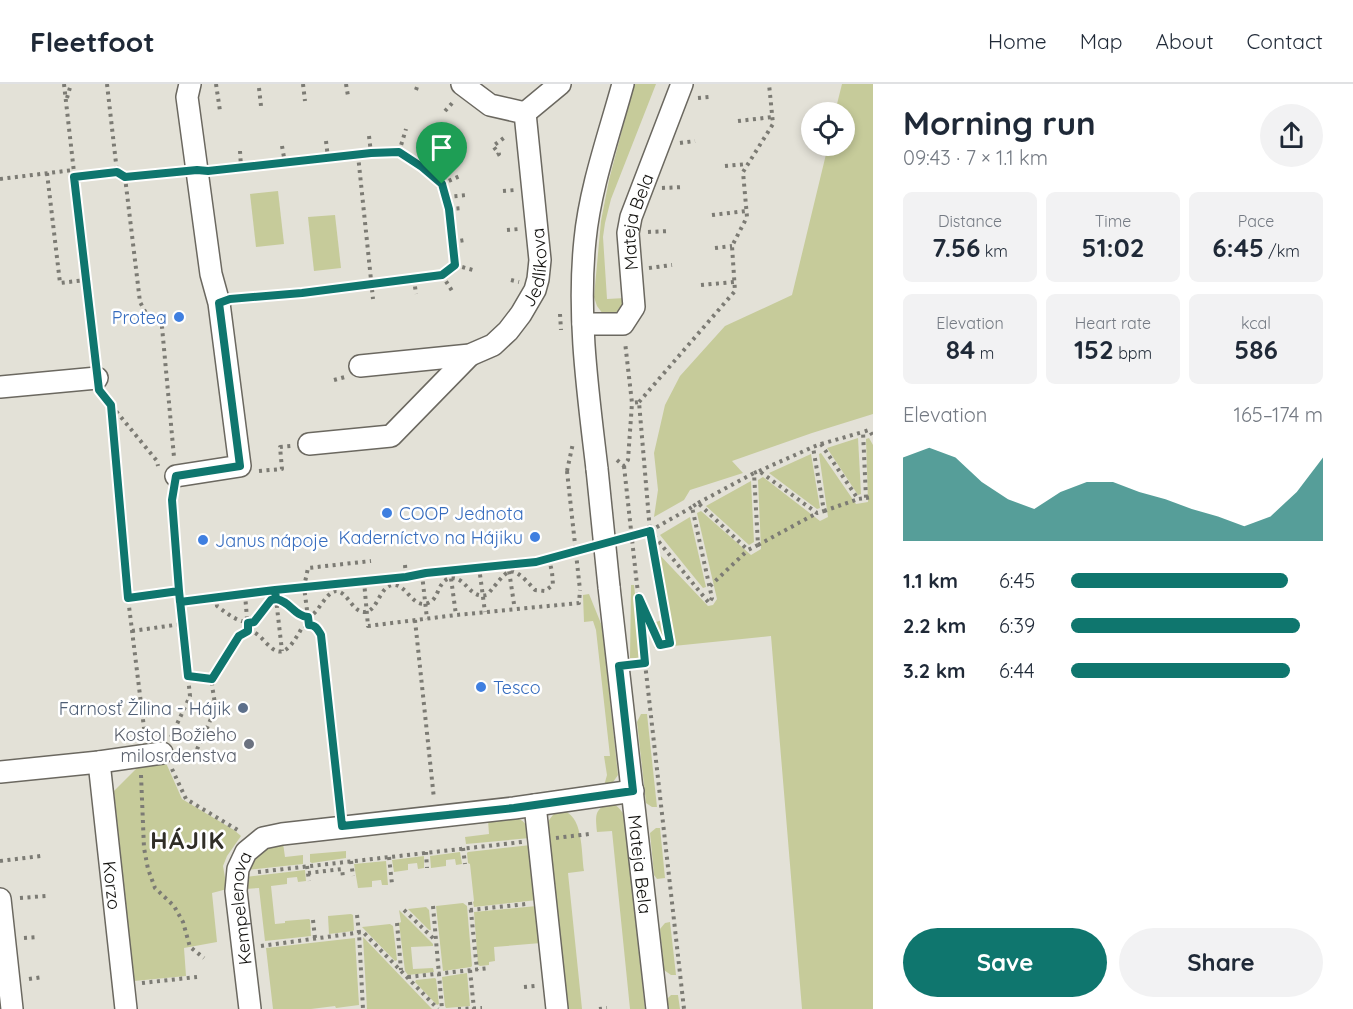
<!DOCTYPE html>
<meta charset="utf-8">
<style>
:root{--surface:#fff;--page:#f2f2f3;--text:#1f2937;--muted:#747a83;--line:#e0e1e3;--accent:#0f766e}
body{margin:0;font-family:Quicksand,sans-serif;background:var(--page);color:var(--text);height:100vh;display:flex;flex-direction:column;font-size:22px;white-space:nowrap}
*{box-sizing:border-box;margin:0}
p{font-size:20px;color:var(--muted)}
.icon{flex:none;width:33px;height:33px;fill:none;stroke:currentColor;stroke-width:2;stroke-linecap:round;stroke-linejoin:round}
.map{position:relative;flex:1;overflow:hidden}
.sheet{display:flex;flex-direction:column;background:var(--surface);width:480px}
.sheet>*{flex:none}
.tools{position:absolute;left:801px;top:18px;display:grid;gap:12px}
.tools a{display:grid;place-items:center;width:54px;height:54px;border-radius:50%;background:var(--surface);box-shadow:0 3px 9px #0003;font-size:30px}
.pin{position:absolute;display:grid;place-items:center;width:51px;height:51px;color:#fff;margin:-62px -26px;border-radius:50% 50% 50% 0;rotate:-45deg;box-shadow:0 0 6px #0007}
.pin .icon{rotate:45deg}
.round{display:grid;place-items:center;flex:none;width:63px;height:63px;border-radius:32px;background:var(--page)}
.head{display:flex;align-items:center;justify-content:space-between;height:102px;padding:0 30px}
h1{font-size:33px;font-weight:700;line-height:45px}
.stats{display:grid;grid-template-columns:repeat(3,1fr);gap:9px;height:102px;padding:6px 30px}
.stats div{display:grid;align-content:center;border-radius:9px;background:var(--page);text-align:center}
.stats b{font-size:26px;font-weight:700}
.stats small{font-size:16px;font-weight:400}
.stats p{font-size:16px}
.chart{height:168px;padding:12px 30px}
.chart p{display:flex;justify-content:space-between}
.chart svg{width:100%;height:108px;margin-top:6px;fill:var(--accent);opacity:.7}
.primary-button{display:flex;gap:12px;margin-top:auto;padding:12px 30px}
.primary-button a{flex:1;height:69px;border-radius:36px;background:var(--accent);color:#fff;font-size:24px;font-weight:700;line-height:69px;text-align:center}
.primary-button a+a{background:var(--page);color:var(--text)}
ul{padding:0 30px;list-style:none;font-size:20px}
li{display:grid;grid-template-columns:96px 72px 1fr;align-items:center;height:45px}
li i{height:15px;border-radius:8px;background:var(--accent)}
header{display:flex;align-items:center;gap:36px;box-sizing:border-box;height:84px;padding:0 30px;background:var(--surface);border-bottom:2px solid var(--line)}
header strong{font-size:28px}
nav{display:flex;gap:33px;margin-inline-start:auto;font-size:21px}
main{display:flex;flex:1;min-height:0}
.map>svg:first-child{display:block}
</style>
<header>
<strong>Fleetfoot</strong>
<nav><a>Home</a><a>Map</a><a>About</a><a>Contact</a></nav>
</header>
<main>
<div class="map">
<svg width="873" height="925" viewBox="0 0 873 925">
<rect width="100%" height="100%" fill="#e3e1d7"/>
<g fill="#c6cb9a">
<polygon points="634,0 656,0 611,115 605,139 603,153 607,215 625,214 621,224 613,231 603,230 597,222 594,213 601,137 609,96"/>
<polygon points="842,0 873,0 873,330 812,349 732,377 743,389 690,406 684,416 654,433 658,406 654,369 665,321 680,292 725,242 792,211 828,62 844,62 844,28 835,28"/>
<polygon points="278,107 284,160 256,163 250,110"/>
<polygon points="335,131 341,184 314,187 308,133"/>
<polygon points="858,354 861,410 858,411 827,364"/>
<polygon points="869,354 873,361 873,925 802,925 771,552 654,564 653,539 668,534 657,468 708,522 713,521 717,515 697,429 701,427 751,471 761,465 758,396 763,393 820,437 828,433 819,370 821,369 856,420 868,418 866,355"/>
<polygon points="811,370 820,424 817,425 769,389"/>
<polygon points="751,397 754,458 749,461 706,422"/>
<polygon points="690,433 706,503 703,504 660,451"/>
<polygon points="631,501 634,501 642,574 630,574"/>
<polygon points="589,510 602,542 618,691 611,701 604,702 607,691 604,672 610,672 596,546 593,537 584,538 583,511"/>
<polygon points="641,630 647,630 657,723 652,723 646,719 637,638"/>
<polygon points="166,679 182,715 234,746 241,752 227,772 223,782 227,805 212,809 217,858 184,864 186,892 134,897 114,707 140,681"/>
<path d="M 610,720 C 618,721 620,725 624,731 L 645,925 L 630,925 L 612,747 L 597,748 C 596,734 593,724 610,720 Z"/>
<path d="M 560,726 C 584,729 581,769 584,787 L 568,789 L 582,925 L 563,925 L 545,744 C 549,736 552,730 560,726 Z"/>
<path d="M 512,733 C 525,735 528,742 530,754 L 466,760 L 465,753 L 489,750 L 488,736 Z"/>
<polygon points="656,744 660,744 665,794 657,795 654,791 650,749"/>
<path d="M 283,759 L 285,773 L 303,771 L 303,780 L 247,786 C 258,768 262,764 283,759 Z"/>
<polygon points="531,761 537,816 474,823 473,818 474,817 470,780 468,779 467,769 468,768"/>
<polygon points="346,767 346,774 312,779 310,778 310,770"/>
<polygon points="460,768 462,780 456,781 455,775 446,776 446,782 431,784 430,772"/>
<polygon points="424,772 424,784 418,785 417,779 408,780 408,786 394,788 392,776"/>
<polygon points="386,777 388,801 382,801 381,796 372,797 372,803 358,804 354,780"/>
<polygon points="305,786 306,797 298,798 297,793 287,794 287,800 271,802 275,840 285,839 285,837 309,835 310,836 311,852 265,857 259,804 245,805 245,793"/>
<polygon points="463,819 467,822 472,882 471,883 443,887 436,822"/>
<polygon points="537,822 541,859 494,863 495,877 489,878 489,881 480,882 478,881 474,828"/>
<polygon points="426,823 429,826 431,846 429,846 408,825"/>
<polygon points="399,826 433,860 433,862 411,863 413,885 433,884 434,888 408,891 405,887 399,839 401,838"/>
<polygon points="351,830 353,831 354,846 353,847 329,850 328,832"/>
<polygon points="670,838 676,891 671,891 664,886 660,845 665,839"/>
<polygon points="390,840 393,842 397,876 395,877 362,843"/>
<polygon points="363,853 432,925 367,925"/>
<polygon points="355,854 359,921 336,924 335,922 311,925 273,925 266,864"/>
<polygon points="467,889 470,922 446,924 445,922 442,893"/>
<polygon points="435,894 436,895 439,920 437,921 415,898 416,896"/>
<polygon points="671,911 678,911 680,925 669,925 667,915"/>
</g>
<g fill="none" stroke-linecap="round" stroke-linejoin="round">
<g stroke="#6b6860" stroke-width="24">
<g id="minor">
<polyline points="525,29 560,0"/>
<path id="s1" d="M 583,240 L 623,240 L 634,223 L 628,149 L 631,133 L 682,0"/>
<path id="s2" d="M 360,282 L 470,271 L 493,261 L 508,247 L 521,230 L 535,206 L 538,195 L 540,176 L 525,29 L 490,21 L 462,0"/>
<polyline points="0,303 97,294"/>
<polyline points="309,360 391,352 470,271"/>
<path d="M 597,385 C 588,309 577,232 585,156 C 590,104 609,51 623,0"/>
<polyline points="176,392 240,382 219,219 211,190 187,13 190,0"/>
<path id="s3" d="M 609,503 L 657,925"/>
<path id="s4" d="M 99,678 L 126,925"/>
<polyline points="0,688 99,678 162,669"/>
<polyline points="535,721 557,925"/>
<polyline points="0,815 12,925"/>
<path id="s5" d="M 250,925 L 236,807 L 238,785 L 246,768 L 263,754 L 282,750 L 514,724 L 633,707"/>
</g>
</g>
<g stroke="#7c7b74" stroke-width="4" stroke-dasharray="3 4.5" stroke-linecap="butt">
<polyline points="64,0 95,274"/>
<polyline points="107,0 117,88 125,93 140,218 147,231 161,232 174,373"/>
<polyline points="216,0 220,27"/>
<polyline points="303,0 305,17"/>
<polyline points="346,0 348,12"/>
<polyline points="259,4 261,22"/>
<polyline points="416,6 418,0"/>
<polyline points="67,14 71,0"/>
<polyline points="698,14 709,13"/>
<polyline points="445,27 455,16"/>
<polyline points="738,37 773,33"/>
<polyline points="369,52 371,69"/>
<polyline points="326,57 328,74"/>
<polyline points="680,59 695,57"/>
<polyline points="282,62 285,79"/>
<polyline points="240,67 241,83"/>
<polyline points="399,68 406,45"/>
<polyline points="358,71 373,215"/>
<polyline points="497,71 499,70 493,62 505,53"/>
<polyline points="725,82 747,80"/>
<polyline points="422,83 431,71"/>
<polyline points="216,86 371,69 399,68 422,83 442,100 449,125 455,181 442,191 301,209 236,215"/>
<polyline points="47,89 60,199 86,196"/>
<polyline points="74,93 117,88"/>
<polyline points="125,93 178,88"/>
<polyline points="0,95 73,86"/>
<polyline points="442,100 462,91"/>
<polyline points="662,104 683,103"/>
<polyline points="503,107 515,106"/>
<polyline points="447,113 466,111"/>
<polyline points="449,125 462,124"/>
<polyline points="712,131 746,127"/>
<polyline points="507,146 519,145"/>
<polyline points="648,148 669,147"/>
<polyline points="453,158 465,156"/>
<polyline points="715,164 732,162"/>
<polyline points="455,181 473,186"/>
<polyline points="649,184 672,181"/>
<polyline points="442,191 454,210"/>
<polyline points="414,195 416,210"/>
<polyline points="511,196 519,198"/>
<polyline points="701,201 734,198"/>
<polyline points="560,230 561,246"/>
<polyline points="334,296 345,293"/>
<polyline points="102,310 157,377 158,382"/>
<polyline points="639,318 735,207 732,162 747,133 743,88 773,40 769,0"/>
<polyline points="111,322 128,514 145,652"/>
<polyline points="821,360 863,348"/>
<polyline points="617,376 624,382 628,376 632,319"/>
<polyline points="259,387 282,385 280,363 291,362"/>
<polyline points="567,387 573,359"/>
<polyline points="759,387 813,363"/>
<polyline points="866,414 873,413"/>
<polyline points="698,419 754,389"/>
<polyline points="824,427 858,415"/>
<polyline points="464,433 478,431 478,436"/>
<polyline points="650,447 692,423"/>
<polyline points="624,454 650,447 639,318 632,319 625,258"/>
<polyline points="758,461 817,429"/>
<polyline points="508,480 514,520"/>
<polyline points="405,481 406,493"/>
<polyline points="479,483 485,528"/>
<polyline points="450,487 456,531"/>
<polyline points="422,490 427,535"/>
<polyline points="364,497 368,542 456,531 579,519 580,506"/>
<polyline points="637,501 639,514"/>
<polyline points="710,502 748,466"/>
<polyline points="275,506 282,567"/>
<polyline points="245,510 248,547"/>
<path d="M 216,513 L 217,522 C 228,530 239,540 254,538 L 271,516 C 292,512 294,539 310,532 C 320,528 328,502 340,508 C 349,512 354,529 365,528 C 379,526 379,501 394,501 C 407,501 413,525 428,519 C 440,515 437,495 452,494 C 467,494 469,515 487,511 C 509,486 508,476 535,506 L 545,507 L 553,501 L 552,488 L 549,475"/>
<polyline points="128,514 179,507"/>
<polyline points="180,518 335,499 536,478 585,465"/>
<polyline points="415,536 434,715"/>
<polyline points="309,541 304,503 308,484 371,477"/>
<polyline points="132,547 182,540"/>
<polyline points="645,579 684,925"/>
<polyline points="637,580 645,579 639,514 660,561 670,559 650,447 709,519 712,514 692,423 698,419 748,466 758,461 754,389 759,387 817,429 824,427 813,363 821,360 858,415 866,414 863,348 869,346 873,352"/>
<polyline points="188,592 212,595"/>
<polyline points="171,653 190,612 179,507 172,416 173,410"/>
<path d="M 179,674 L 194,672 C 200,658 210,640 214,625 C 216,617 212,607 212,598 C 212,592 235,556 240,551 C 261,533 270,584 290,562 C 295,556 299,549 303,542 L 312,541 L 317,544 L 321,551 L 340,724"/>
<polyline points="172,685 186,715 241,748"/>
<polyline points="141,691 144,764 148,785 155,804 174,822 183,838 190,863 204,874"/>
<polyline points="556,754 589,750"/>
<polyline points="463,764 465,780"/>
<polyline points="426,768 427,784"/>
<polyline points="389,773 392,800"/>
<polyline points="0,777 41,772"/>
<polyline points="351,777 353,792"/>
<polyline points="307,782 309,797"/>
<polyline points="258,788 522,758"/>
<polyline points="308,789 342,785 343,793"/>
<polyline points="20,814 46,812"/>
<polyline points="470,818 477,886"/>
<polyline points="433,822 442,925"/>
<polyline points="404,826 435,856"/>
<polyline points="470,826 526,820"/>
<polyline points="357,831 359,849 363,925"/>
<polyline points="313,836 315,854"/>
<polyline points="397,839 401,886"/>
<polyline points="24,854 38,853"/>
<polyline points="261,862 363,848 438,925"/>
<polyline points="470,886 474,925"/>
<polyline points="408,893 490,884"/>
<polyline points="29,895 43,893"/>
<polyline points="142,899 197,893"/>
<polyline points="524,903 535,902"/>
<polyline points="458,925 482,924"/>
<polyline points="599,925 607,924"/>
</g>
<use href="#minor" stroke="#fff" stroke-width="21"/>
<g stroke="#6b6860" stroke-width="24" stroke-linecap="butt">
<polyline id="minor-bridge" points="597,385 609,503"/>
</g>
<g stroke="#7c7b74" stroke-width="4" stroke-dasharray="3 4.5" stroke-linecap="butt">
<polyline points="624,382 637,501"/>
<polyline points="567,387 580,506"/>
</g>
<use href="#minor-bridge" stroke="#fff" stroke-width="21"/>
</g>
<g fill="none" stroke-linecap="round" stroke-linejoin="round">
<g stroke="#fff" stroke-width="12">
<path id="route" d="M 442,100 L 422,83 L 399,68 L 371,69 L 208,87 L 197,86 L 125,93 L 117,88 L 74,93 L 99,306 L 111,321 L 128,514 L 179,507 L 180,518 L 275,506 L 276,515 C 290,517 294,532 308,533 L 309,541 C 316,541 318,546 321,551 L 342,742 L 514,724 L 633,707 L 619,582 L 645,579 L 639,514 L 660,561 L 670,559 L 650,447 L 536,478 L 426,489 L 406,493 L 275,506 L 276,515 L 271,516 L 254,538 L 248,539 L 248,547 L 239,552 L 212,595 L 188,592 L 179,507 L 172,416 L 176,392 L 240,382 L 219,219 L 230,215 L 302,209 L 442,191 L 455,181 L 449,125 L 442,100"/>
</g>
<use href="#route" stroke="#0f766e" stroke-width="8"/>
</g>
<g fill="#3f7fe0" stroke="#fff" stroke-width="2">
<circle cx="179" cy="233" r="6"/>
<circle cx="387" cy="429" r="6"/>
<circle cx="535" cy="453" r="6"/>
<circle cx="203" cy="456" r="6"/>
<circle cx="481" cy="603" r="6"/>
</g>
<circle fill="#5c6f8a" stroke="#fff" stroke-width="2" cx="243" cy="624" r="6"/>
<circle fill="#6b7280" stroke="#fff" stroke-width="2" cx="249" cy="660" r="6"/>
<g text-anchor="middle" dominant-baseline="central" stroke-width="5" stroke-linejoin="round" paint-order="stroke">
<g font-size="18" fill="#12110e" stroke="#fff">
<text stroke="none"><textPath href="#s1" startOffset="147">Mateja Bela</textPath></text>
<text stroke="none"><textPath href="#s2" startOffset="228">Jedlíkova</textPath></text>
<text stroke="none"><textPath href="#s3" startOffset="279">Mateja Bela</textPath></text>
<text stroke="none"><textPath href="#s4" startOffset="124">Korzo</textPath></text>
<text stroke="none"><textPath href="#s5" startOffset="102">Kempelenova</textPath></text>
</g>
<g font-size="18" fill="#366cbe" stroke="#fff" text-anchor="start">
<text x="167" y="233" text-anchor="end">Protea</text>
<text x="399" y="429">COOP Jednota</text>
<text x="523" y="453" text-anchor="end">Kaderníctvo na Hájiku</text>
<text x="215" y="456">Janus nápoje</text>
<text x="493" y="603">Tesco</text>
</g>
<g font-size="18" fill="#4e5e75" stroke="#fff" text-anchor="end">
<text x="231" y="624">Farnosť Žilina - Hájik</text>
</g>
<g font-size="18" fill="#5b616d" stroke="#fff" text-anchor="end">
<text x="237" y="650">Kostol Božieho<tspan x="237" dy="21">milosrdenstva</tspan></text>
</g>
<g font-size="24" font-weight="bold" letter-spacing="1.5" fill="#302e27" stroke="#fff">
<text x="188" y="756">HÁJIK</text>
</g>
</g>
</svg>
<div class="tools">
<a><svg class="icon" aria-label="locate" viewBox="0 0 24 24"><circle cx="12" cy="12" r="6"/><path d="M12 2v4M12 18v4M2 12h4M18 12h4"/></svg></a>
</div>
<div class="pin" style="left:442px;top:100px;background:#1e9e55"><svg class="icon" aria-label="arrive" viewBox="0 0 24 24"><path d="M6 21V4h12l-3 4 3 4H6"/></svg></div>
</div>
<section class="sheet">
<div class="head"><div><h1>Morning run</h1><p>09:43 · 7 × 1.1 km</p></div><a class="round"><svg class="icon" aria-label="share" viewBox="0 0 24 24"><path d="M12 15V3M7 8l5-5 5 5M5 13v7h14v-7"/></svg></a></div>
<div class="stats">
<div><p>Distance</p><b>7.56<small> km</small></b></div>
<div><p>Time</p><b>51:02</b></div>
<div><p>Pace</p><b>6:45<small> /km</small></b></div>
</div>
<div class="stats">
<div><p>Elevation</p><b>84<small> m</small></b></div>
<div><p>Heart rate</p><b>152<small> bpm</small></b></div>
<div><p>kcal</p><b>586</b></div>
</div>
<div class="chart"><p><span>Elevation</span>165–174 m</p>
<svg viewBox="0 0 160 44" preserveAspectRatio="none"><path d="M0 44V10L10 6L20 10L30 20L40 27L50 31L60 24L70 20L80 20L90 24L100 27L110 31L120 34L130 38L140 34L150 24L160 10V44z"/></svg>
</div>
<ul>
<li><b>1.1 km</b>6:45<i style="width:86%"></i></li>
<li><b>2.2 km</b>6:39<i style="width:91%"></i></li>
<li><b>3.2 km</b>6:44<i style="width:87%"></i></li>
</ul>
<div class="primary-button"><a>Save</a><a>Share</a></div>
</section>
</main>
